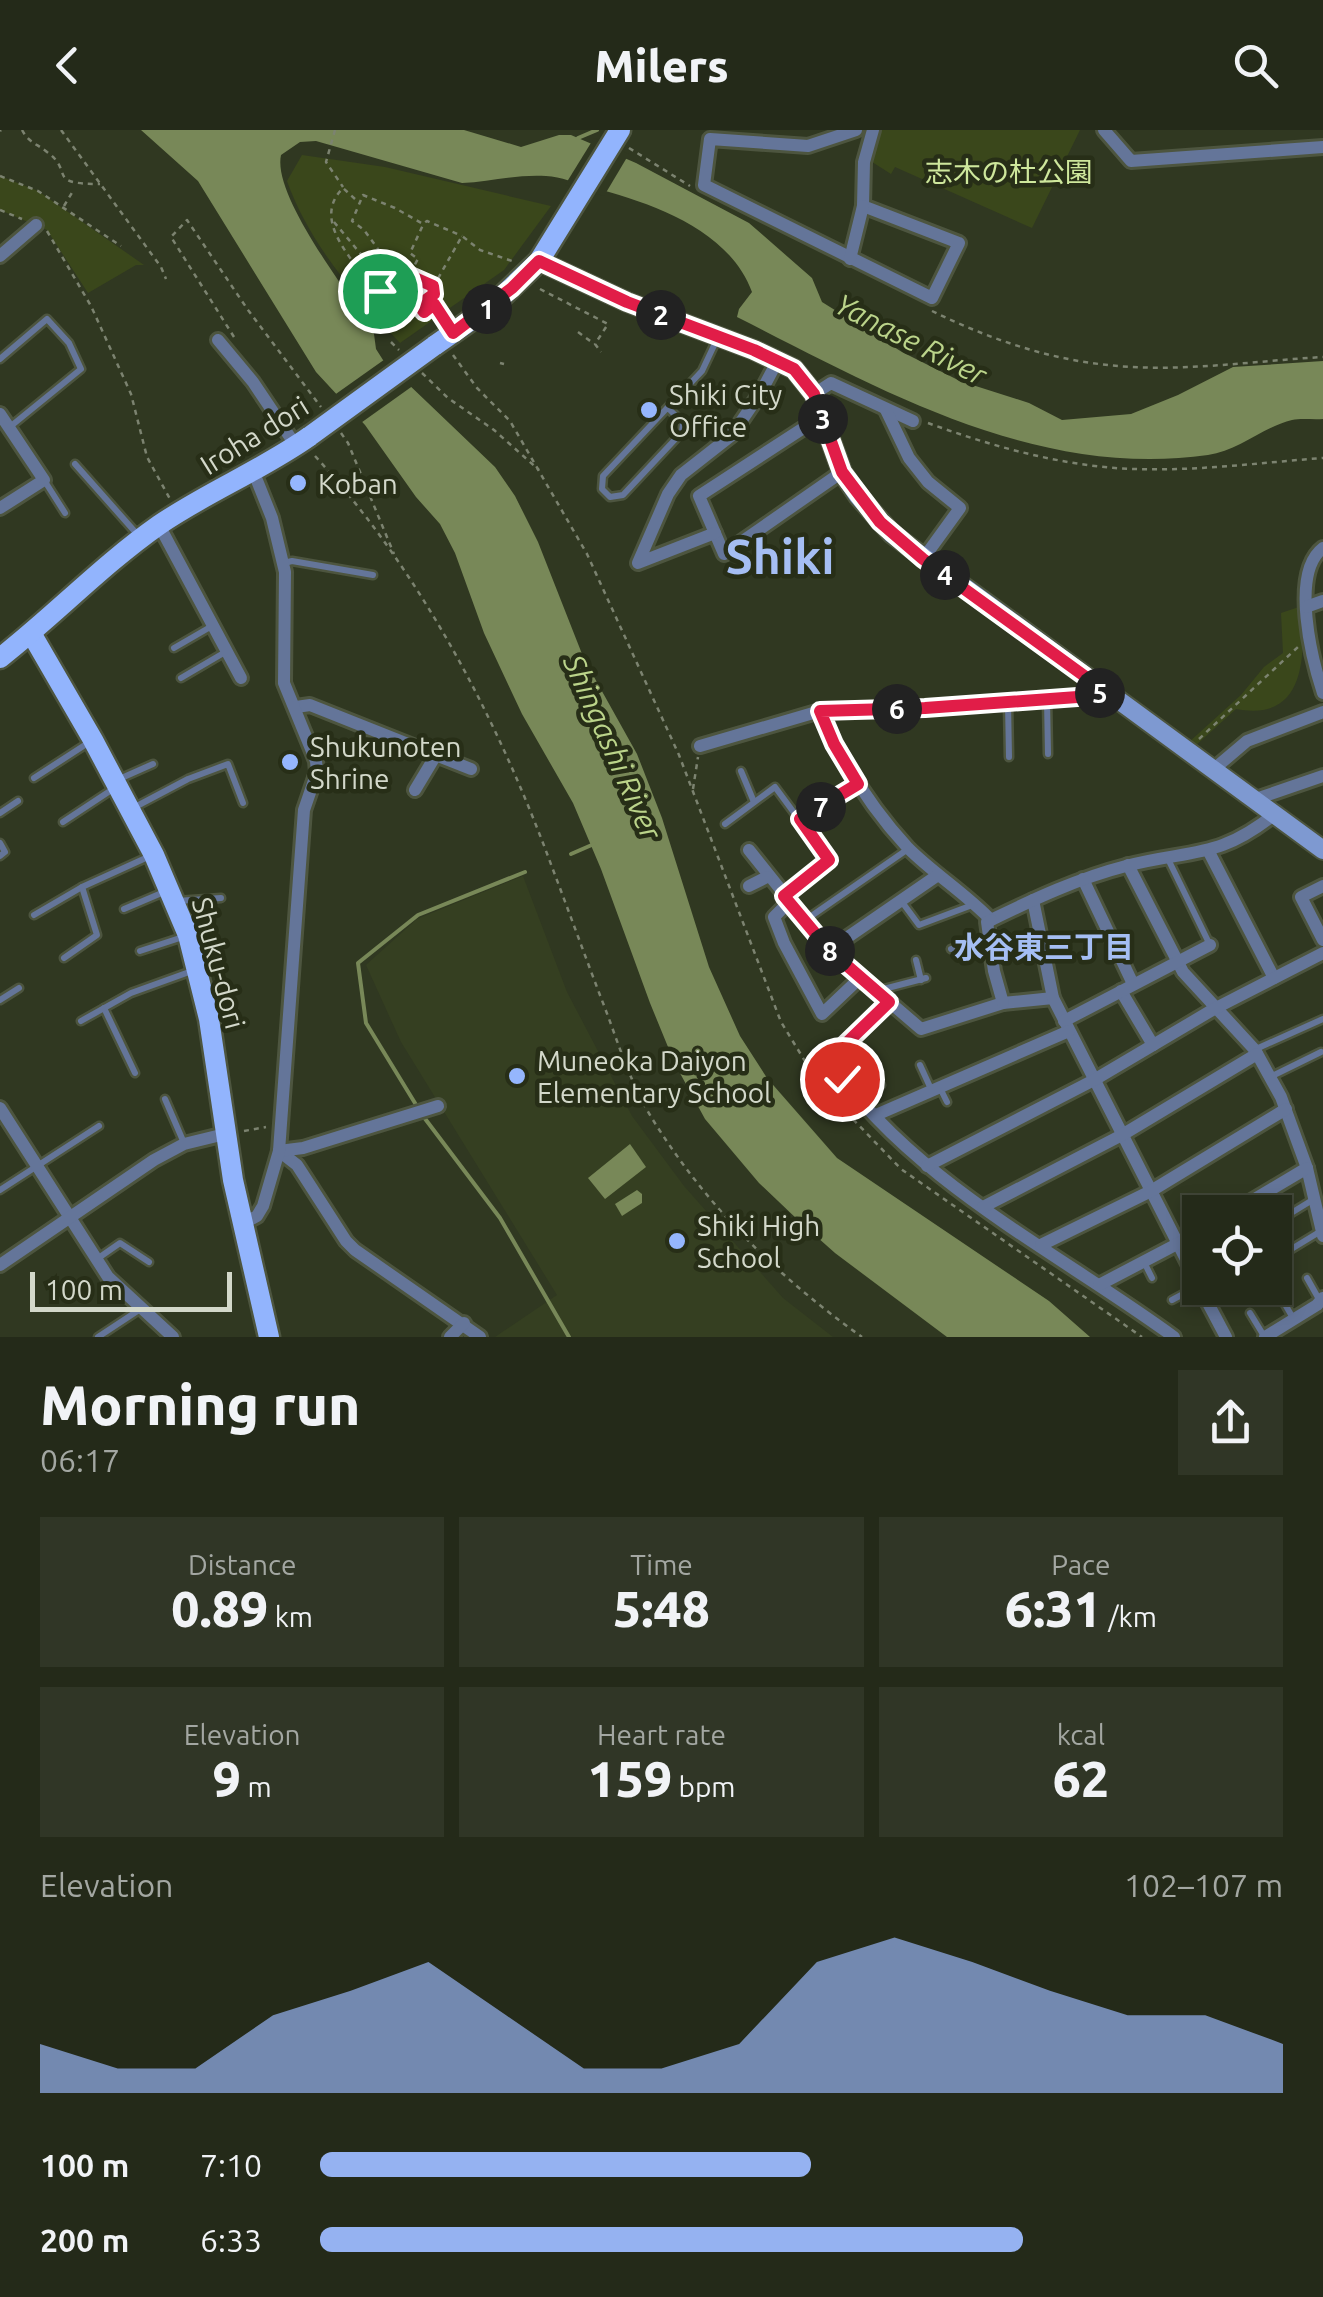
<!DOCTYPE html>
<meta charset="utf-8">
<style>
:root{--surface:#242a19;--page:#303626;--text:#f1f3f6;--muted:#a3a7a2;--line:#414638;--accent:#95b2f1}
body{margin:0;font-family:Ubuntu,"Noto Sans JP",sans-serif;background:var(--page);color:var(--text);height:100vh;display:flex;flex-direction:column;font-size:38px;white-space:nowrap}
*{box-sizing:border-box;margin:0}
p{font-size:32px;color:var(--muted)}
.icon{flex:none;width:55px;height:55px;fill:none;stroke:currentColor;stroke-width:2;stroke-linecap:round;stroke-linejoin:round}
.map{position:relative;height:1207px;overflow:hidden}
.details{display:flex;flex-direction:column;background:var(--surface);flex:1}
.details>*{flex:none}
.buttons{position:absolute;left:1182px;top:1065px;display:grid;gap:20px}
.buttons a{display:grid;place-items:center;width:110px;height:110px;border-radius:0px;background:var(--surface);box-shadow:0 5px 15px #0003,0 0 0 2px var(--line);font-size:50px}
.scale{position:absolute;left:30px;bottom:25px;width:202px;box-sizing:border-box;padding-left:10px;border:5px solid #d3d8ca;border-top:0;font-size:28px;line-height:35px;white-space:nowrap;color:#d3d8ca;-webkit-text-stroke:8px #272e17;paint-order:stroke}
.pin{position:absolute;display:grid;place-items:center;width:85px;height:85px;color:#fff;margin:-42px;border:5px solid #fff;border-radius:50%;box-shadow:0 2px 10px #0007}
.km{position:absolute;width:50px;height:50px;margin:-25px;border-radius:50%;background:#222;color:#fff;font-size:28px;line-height:50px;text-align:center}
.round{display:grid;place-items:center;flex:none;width:105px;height:105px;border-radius:0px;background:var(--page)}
.headline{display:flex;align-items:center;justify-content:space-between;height:170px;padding:0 40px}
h1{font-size:55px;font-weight:800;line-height:75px}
.metrics{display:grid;grid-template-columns:repeat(3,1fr);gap:15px;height:170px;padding:10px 40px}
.metrics div{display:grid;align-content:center;border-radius:0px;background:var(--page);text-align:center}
.metrics b{font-size:50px;font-weight:800}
.metrics small{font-size:28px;font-weight:400}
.metrics p{font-size:28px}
.chart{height:280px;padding:20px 40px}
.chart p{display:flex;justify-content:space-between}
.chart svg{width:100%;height:180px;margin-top:10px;fill:var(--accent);opacity:.7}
ul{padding:0 40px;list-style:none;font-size:32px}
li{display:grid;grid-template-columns:160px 120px 1fr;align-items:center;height:75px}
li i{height:25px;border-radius:12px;background:var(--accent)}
header{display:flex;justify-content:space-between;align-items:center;height:130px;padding:0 40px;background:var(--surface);font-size:45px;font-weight:800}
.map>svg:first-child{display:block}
</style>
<header><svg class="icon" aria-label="back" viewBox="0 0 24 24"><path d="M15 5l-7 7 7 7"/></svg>Milers<svg class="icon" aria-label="search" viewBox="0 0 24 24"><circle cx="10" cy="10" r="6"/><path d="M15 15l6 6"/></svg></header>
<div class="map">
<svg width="1323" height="1207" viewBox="0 0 1323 1207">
<rect width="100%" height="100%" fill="#303821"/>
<polygon fill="#353f21" points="523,746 567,862 632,986 684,1056 783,1168 833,1207 495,1207 557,1165 401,912 366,835 417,789"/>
<g fill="#3a471b">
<polygon points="881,0 1080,0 1032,98 895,37 891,44 869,30 874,12"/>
<path d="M 302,25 L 385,37 L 551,76 L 504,140 L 400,213 C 354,164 310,115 287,51 Z"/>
<polygon points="0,46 38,61 144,135 136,135 88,163 47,100 0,80"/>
<path d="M 1302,476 C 1305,527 1306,592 1236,579 L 1194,617 L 1188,613 L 1241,565 L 1264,537 L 1283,523 L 1281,483 Z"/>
</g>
<g fill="#788858">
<path d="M 141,0 L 464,0 L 521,17 L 559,5 L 571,5 L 636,33 L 749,93 L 812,148 L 822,172 L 902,222 L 960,251 L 1029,273 L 1062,290 L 1131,284 L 1178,265 L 1233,237 L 1323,231 L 1323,289 C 1313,290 1302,288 1292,290 C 1265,296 1238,321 1208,325 C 1037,349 883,261 737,187 L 739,179 L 752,162 C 729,99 651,73 591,57 C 576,53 561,47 546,46 C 517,44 490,52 462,53 L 316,11 L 300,12 L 281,25 C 272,67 351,165 374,204 L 376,219 L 383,230 L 495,337 L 515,366 L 538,412 L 584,529 L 637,624 L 662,688 L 709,837 L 740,906 L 767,948 L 837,1028 L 1049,1171 L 1090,1207 L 947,1207 L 835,1123 L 799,1091 L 759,1053 L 705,989 L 675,934 L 650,873 L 601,739 L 573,673 L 522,584 L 484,503 L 455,423 L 440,394 L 416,367 L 365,295 L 316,242 L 198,51 Z"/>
<polygon points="630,1014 646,1037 605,1069 588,1048"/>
<polygon points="637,1060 642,1064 642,1073 622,1086 615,1074"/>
</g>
<g fill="#303821">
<polygon points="594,8 629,24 604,66 565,55"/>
<polygon points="388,227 414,255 358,295 333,266"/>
</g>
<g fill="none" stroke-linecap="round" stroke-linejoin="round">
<g stroke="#788858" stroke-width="4">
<polyline points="578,8 597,0"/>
<polyline points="571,724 594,714"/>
<polyline points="418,978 366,893 358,833 418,785 525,742"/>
<polyline points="423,986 500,1088 569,1207"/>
</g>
<g stroke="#4d553f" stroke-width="11">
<g id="lane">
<polyline points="0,229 47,189 69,213 81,239 11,296"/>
<polyline points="668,278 683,293 682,302 623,365 610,367 602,359 603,346 702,241 718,207"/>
<polyline points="75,334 137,404"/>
<polyline points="44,350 65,383"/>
<polyline points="284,433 292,431 373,445"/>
<polyline points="174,518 212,496"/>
<polyline points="181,548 227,521"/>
<polyline points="1047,570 1048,624"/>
<polyline points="1008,573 1009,627"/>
<polyline points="741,641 754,672"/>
<polyline points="34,648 88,613"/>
<polyline points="117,650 153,634"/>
<polyline points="135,677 188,649 228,634 243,673"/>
<polyline points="0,683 18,671"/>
<polyline points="800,689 857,655"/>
<polyline points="63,692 116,657"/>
<polyline points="725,694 775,657 829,730 785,765"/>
<polyline points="0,713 5,722 0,726"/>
<polyline points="1168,729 1209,813"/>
<polyline points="177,771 221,768"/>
<polyline points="902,772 919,795 975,774"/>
<polyline points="124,779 164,762"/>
<polyline points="34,785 82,757 148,727"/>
<polyline points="807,789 908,719"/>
<polyline points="951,819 987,807"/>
<polyline points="140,821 186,806"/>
<polyline points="64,828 97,805 82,757"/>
<polyline points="916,830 921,850"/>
<polyline points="876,861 926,848"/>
<polyline points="0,870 19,858"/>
<polyline points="104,878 135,943"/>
<polyline points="81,891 131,863 192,841"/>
<polyline points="1256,919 1323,889"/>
<polyline points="920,935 931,959"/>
<polyline points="1270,947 1321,922"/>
<polyline points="940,958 947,972"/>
<polyline points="858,967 881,955"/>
<polyline points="165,969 184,1013"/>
<polyline points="0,1060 99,996"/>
<polyline points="1275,1093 1314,1069"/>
<polyline points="97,1129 120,1113 149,1132"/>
<polyline points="1275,1129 1321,1101"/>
<polyline points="1144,1132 1152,1148"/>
<polyline points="1307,1148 1320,1171"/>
<polyline points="1279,1164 1293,1188"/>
<polyline points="1206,1169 1226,1158"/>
<polyline points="1172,1170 1198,1156"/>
<polyline points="1250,1183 1264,1206"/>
<polyline points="98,1207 142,1178"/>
</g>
</g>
<g stroke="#4d553f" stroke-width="18">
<g id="street">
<polyline points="856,0 808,16 710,9 704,55 932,168 959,113 863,76 864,32 873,0"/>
<polyline points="1104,0 1131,31 1323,17"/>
<polyline points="0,126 36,95"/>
<polyline points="850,129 863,76"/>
<polyline points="218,210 253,252 296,316"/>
<polyline points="814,264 831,253 913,291"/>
<polyline points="886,280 909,328 928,352 960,378 923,429"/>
<polyline points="0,284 44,350 0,378"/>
<polyline points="822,286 699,366 724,424 842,342"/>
<polyline points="159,395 241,548"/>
<polyline points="715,403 638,433 668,364 681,345 732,305 761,262 778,230"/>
<path d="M 1323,418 C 1290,443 1312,530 1323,563"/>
<polyline points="1306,477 1323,471"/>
<polyline points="296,577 310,575 471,639"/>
<path d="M 820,581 C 842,632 870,677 908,718 C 934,744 965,763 991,790"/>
<polyline points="700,616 820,581 925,578 1091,566 1105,561"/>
<polyline points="1214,639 1247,611 1323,582"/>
<polyline points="415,660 436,625"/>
<polyline points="1256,669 1323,646"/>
<polyline points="749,720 829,820 921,899 1003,873 1053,868"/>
<polyline points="1209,722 1274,848"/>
<polyline points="1128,735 1183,842 1255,920 1281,967 1307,1038 1323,1106"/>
<polyline points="1083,749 1133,854"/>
<polyline points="749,756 767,747"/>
<polyline points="1323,756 1301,767 1323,810"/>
<polyline points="1033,770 1053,868 1200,1157"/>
<polyline points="789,772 774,787 784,813 822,884 861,847"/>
<path d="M 991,790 C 1034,769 1079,748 1126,736 C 1191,719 1218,730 1276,683"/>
<polyline points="991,790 987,792 994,841 1003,873"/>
<polyline points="829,820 938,745"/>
<polyline points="1121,861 1153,915"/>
<path d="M 889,872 L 829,930 C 911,1051 1058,1122 1174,1207"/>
<polyline points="1064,891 1210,815"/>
<polyline points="0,978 108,1147 173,1207"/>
<polyline points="876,985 1069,901"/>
<polyline points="279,1021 297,1035 346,1111 355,1120 480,1207"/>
<polyline points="279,1021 303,1018 438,976"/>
<polyline points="927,1036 1094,950 1214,879 1323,823"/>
<polyline points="983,1077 1122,1005 1257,924"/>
<polyline points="1233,1082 1307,1038"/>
<polyline points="242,1094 257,1086 263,1076 279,1021 304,680 317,642 316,631 284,553 285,442 272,388 254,343"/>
<polyline points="1041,1115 1151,1061 1286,979"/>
<polyline points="0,1135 154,1030 184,1014 225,1004"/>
<polyline points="1099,1155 1200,1102"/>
<polyline points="1200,1158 1226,1207"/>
<polyline points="450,1207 464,1193"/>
<polyline points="1265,1207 1317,1175 1323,1168"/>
</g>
</g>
<g stroke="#4d553f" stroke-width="22">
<polyline id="secondary" points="539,131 627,172 754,220 794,239 814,264 842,342 858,366 892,404 1323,720"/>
</g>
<g stroke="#4d553f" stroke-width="25">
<g id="primary">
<polyline points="434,216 494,174 539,131 620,0"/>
<polyline points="31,503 93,610 154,725 188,805 209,889 233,1050 269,1207"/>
<path d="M 0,528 C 55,485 102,435 159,395 C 207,362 262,340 310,306"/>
</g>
</g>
<g stroke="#7c8370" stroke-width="2.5" stroke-dasharray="5 5" stroke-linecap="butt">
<path d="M 22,0 C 29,13 36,13 47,22 C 75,42 45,54 100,54"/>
<polyline points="61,0 161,137 166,149"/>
<polyline points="335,0 326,32 343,57"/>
<polyline points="0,1 1,0"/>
<polyline points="629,18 690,56"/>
<polyline points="0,46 38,61 121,116"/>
<path d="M 355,69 L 343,58 C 310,91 355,131 374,160 L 383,164"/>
<polyline points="64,76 73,61"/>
<polyline points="0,80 22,89"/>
<polyline points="334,92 380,147 380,161"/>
<polyline points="47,101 91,176 131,264 147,327 170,369"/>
<polyline points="392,138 364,100 352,91 363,65 395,78 423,94 427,91 462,106"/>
<polyline points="410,143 418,129 410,123 423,95"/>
<polyline points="382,146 392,138 433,156"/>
<polyline points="540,159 608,194 595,214 601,222"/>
<polyline points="433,165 419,175 424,182 433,174 444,190"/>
<polyline points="447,179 451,184 432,159 462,106 480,120 512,131"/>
<path d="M 932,181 C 987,208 1047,229 1108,235 C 1178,243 1252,231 1323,227"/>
<polyline points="578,202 593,213"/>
<polyline points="234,207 171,107 187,90 248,180 321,277"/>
<polyline points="391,212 399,220"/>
<polyline points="453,225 477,258 510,291 587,424 679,625 781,892 819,954 901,1039 1142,1207"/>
<polyline points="500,233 504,234"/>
<polyline points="422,243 448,268 494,300 539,340"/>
<path d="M 928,293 C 988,315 1052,333 1115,338 C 1184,343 1255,333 1323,328"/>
<polyline points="341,303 348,313 394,424"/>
<path d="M 315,326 C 421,442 498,590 552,737 C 571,787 589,837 608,886 C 621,922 633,958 653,990 C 708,1078 778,1147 862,1207"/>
<polyline points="1199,609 1299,516"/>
<polyline points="693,659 698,627"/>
<polyline points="244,1001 266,997"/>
</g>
<use href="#lane" stroke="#647599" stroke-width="6"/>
<use href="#street" stroke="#647599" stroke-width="12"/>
<use href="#secondary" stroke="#7e99d1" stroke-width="18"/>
<use href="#primary" stroke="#92b4fd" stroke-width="20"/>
<g stroke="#4d553f" stroke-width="25" stroke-linecap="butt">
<polyline id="primary-bridge" points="310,306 434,216"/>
</g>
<use href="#primary-bridge" stroke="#92b4fd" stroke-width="20"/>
</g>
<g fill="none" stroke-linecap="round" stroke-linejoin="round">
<g stroke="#fff" stroke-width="20">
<polyline id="route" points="380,161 380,147 392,138 433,156 434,164 419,175 424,182 434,174 453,203 512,158 539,131 627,172 754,220 794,239 814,264 842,342 880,392 923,429 1105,561 1091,566 925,578 820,581 834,614 858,654 800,689 829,730 784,766 829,820 889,872 829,930 842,949"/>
</g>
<use href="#route" stroke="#e11d48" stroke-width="12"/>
</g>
<g fill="#95b6fd" stroke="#272e17" stroke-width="4">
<circle cx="649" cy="280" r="10"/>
<circle cx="298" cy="353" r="10"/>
<circle cx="290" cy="632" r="10"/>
<circle cx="517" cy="946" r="10"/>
<circle cx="677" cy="1111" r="10"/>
</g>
<g text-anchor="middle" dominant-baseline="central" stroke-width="9" stroke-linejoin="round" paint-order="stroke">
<g font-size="28" fill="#cee79c" stroke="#272e17">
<text x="1009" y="41">志木の杜公園</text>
</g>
<g font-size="28" fill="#d3d8ca" stroke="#272e17" text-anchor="start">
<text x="669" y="264">Shiki City<tspan x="669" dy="32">Office</tspan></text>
<text x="318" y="353">Koban</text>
<text x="310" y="616">Shukunoten<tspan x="310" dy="32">Shrine</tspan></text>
<text x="537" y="930">Muneoka Daiyon<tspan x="537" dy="32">Elementary School</tspan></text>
<text x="697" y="1095">Shiki High<tspan x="697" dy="32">School</tspan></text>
</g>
<g font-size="28" fill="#d3d8ca" stroke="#272e17">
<text transform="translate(254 305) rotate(-32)">Iroha dori</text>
<text transform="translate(219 833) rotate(75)">Shuku-dori</text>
</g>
<g font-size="30" font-style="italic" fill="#bbd48a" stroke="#272e17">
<text transform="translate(911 209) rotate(27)">Yanase River</text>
<text transform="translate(613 617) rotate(66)">Shingashi River</text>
</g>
<g font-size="30" font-weight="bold" fill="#a5bef3" stroke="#272e17">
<text x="1044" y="817">水谷東三丁目</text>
</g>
<g font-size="48" font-weight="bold" fill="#a5bef3" stroke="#272e17">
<text x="780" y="426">Shiki</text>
</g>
</g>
</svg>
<div class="buttons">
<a><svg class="icon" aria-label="locate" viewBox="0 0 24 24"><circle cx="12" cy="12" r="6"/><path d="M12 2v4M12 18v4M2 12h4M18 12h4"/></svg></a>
</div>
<div class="scale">100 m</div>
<div class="pin" style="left:380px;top:161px;background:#1e9e55"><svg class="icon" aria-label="arrive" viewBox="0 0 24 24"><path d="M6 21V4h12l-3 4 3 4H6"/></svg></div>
<div class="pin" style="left:842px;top:949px;background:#d93025"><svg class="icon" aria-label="check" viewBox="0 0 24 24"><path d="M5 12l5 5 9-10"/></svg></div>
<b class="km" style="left:487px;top:179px">1</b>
<b class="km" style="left:661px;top:185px">2</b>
<b class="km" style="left:823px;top:289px">3</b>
<b class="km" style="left:945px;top:445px">4</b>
<b class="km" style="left:1100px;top:563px">5</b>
<b class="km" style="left:897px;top:579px">6</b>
<b class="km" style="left:821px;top:677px">7</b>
<b class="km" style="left:830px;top:821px">8</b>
</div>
<section class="details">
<div class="headline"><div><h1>Morning run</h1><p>06:17</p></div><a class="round"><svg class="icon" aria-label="share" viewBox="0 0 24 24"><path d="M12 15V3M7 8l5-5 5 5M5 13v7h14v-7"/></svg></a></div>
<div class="metrics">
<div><p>Distance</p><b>0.89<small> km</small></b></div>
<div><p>Time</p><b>5:48</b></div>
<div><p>Pace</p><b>6:31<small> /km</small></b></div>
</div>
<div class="metrics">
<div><p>Elevation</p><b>9<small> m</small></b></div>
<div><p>Heart rate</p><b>159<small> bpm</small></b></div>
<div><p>kcal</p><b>62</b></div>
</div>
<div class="chart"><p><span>Elevation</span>102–107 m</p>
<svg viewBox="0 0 160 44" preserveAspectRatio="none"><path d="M0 44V32L10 38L20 38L30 25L40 19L50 12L60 25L70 38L80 38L90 32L100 12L110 6L120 12L130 19L140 25L150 25L160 32V44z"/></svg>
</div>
<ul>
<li><b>100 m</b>7:10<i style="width:51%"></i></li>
<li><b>200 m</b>6:33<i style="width:73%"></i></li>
</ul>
</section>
